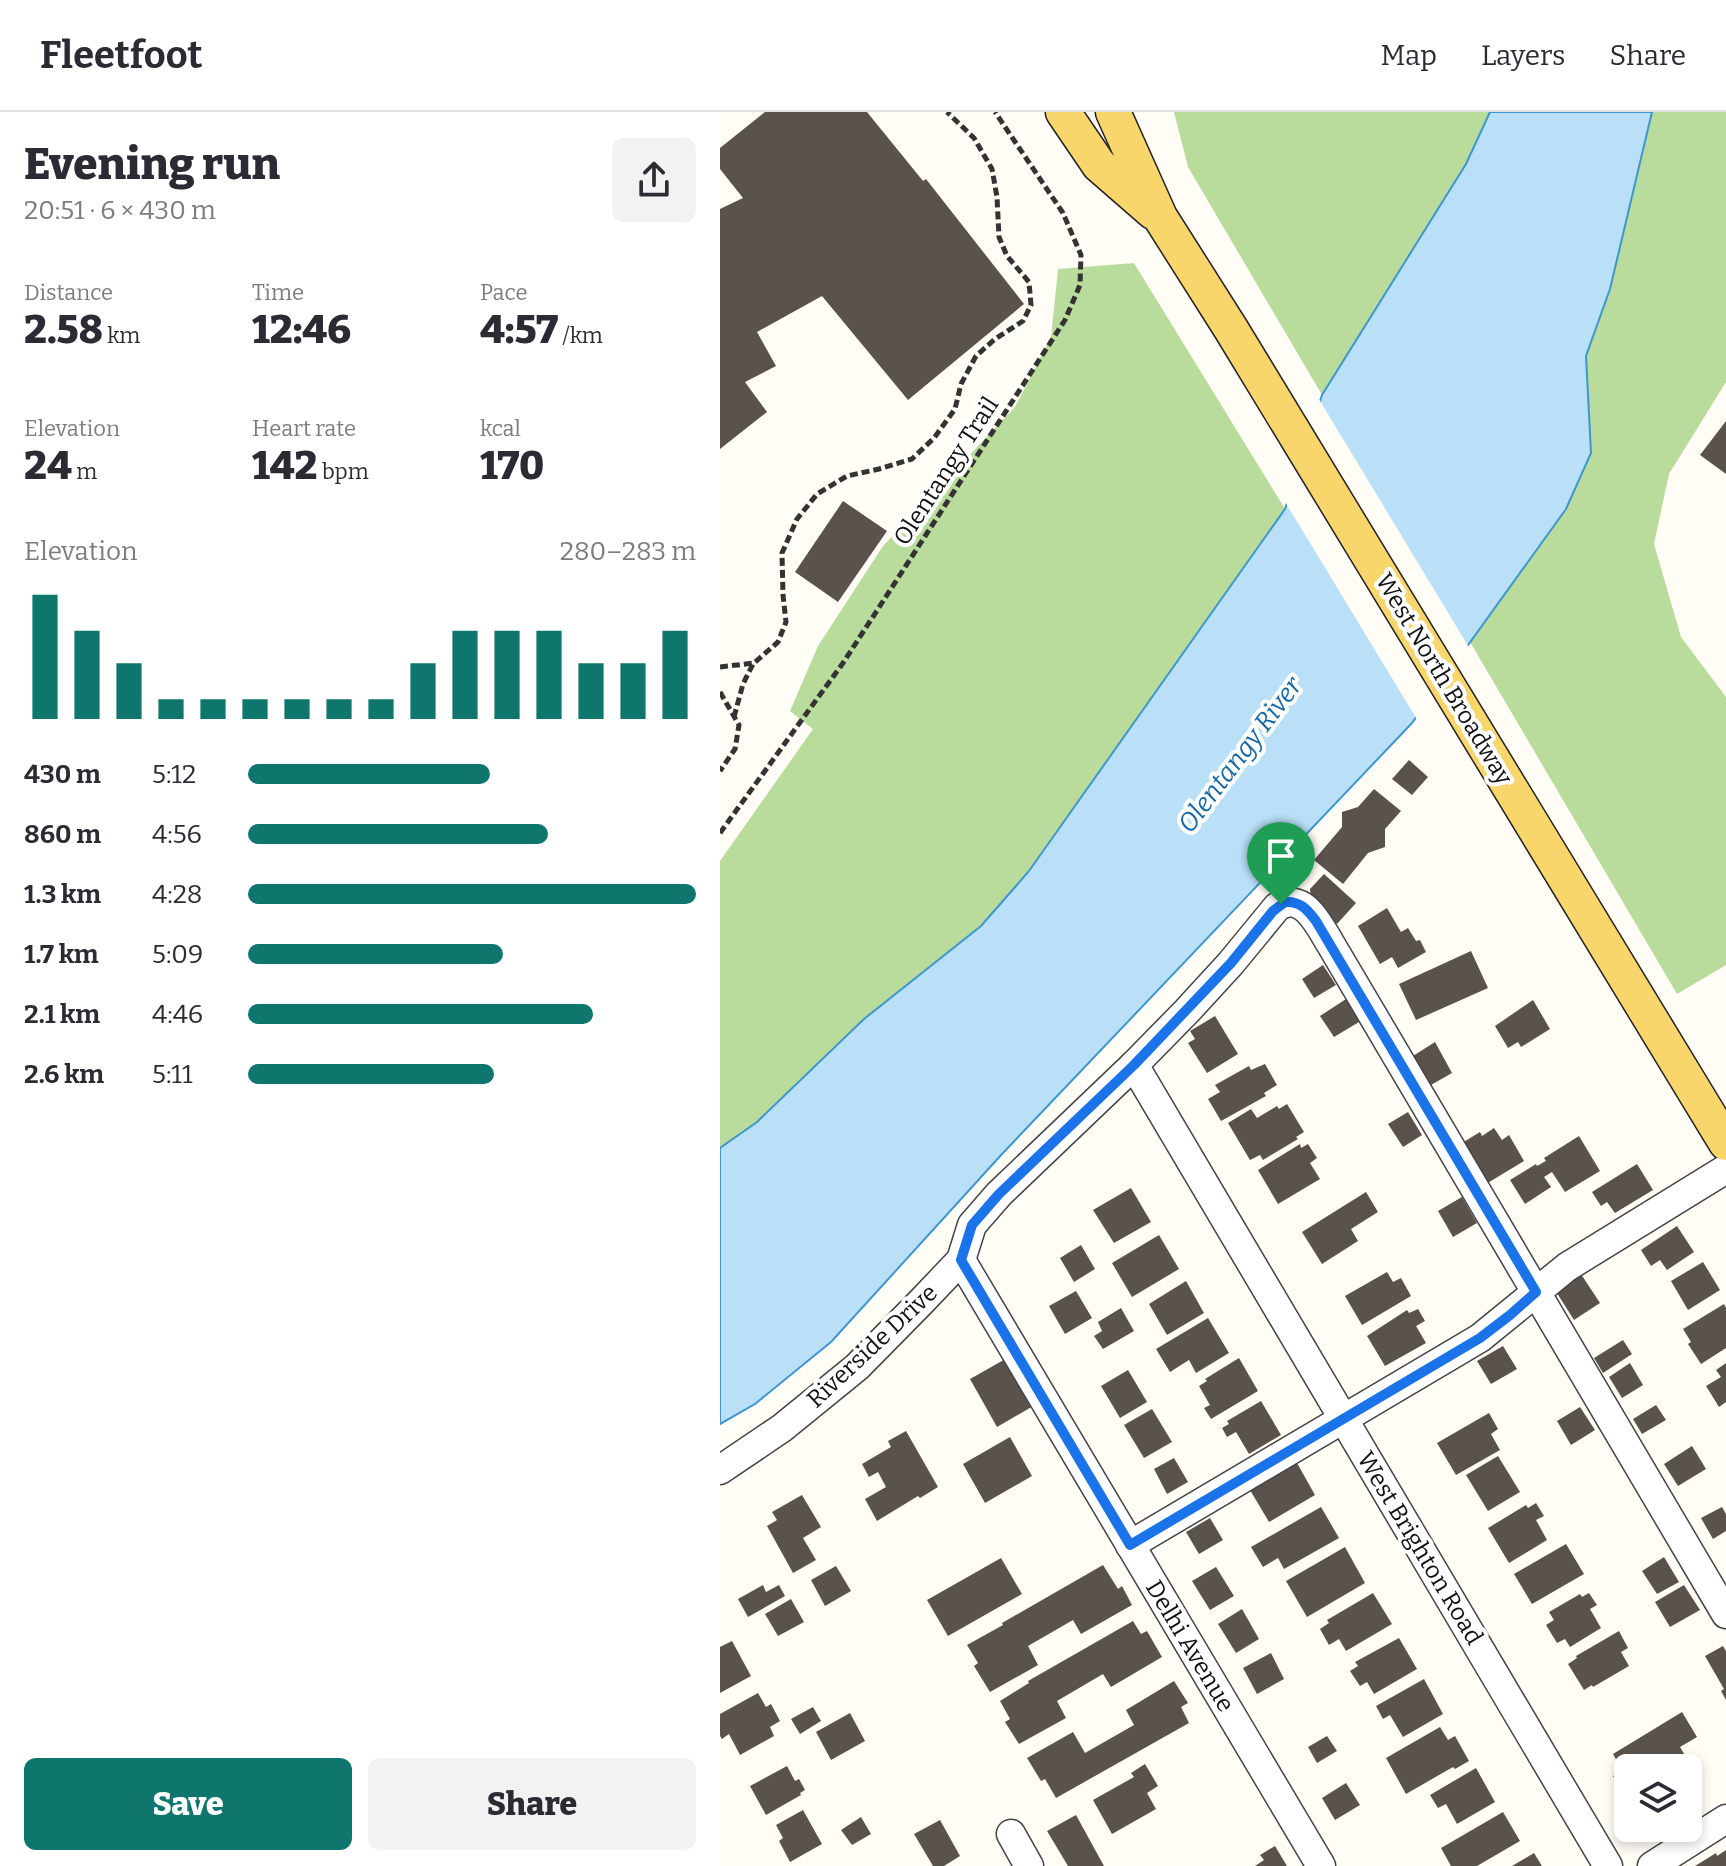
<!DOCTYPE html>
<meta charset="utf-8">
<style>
:root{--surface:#fff;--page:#f2f2f3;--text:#2b2b33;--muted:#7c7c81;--line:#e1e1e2;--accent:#0f766e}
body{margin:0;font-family:Bitter,serif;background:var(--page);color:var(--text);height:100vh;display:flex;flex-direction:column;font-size:30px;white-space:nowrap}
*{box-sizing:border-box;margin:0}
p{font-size:26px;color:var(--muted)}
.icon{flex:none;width:44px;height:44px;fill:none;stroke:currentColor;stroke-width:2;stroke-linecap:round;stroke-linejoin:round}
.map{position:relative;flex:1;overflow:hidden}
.side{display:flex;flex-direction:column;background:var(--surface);width:720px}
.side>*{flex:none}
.fabs{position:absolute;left:894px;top:1642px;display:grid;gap:16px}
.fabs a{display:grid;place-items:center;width:88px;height:88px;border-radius:12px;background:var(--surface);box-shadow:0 4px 12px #0003;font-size:40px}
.pin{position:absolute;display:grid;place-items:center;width:68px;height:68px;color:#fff;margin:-82px -34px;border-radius:50% 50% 50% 0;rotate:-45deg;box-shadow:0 0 8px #0007}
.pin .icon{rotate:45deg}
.round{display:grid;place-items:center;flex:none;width:84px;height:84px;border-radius:12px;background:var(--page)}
.head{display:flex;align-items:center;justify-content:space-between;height:136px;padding:0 24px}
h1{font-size:44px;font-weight:800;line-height:60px}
.metrics{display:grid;grid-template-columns:repeat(3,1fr);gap:12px;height:136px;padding:8px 24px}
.metrics div{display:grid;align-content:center}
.metrics b{font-size:40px;font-weight:800}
.metrics small{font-size:22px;font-weight:400}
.metrics p{font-size:22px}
.chart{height:224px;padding:16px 24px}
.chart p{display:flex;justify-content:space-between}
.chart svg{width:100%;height:144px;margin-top:8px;stroke:var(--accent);stroke-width:6}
.action{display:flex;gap:16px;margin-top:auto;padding:16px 24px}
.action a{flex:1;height:92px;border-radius:12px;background:var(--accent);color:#fff;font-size:32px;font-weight:800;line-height:92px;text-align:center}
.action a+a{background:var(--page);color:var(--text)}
ul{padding:0 24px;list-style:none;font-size:26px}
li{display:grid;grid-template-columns:128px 96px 1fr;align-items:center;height:60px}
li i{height:20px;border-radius:10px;background:var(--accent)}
header{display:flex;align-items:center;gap:48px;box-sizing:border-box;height:112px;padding:0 40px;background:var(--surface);border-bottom:2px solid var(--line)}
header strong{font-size:38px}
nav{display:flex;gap:44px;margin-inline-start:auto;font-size:28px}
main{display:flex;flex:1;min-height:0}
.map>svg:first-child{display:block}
</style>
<header>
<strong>Fleetfoot</strong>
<nav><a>Map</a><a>Layers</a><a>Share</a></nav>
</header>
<main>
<section class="side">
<div class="head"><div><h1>Evening run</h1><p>20:51 · 6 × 430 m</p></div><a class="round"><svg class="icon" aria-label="share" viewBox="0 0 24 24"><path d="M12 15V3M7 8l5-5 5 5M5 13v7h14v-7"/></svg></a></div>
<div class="metrics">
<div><p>Distance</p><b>2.58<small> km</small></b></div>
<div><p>Time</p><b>12:46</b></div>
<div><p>Pace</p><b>4:57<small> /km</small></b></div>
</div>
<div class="metrics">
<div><p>Elevation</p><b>24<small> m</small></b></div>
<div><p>Heart rate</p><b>142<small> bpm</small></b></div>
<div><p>kcal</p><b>170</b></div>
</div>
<div class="chart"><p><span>Elevation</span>280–283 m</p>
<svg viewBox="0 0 160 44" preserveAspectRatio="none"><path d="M5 44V6M15 44V17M25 44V27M35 44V38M45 44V38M55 44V38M65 44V38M75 44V38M85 44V38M95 44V27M105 44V17M115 44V17M125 44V17M135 44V27M145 44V27M155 44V17"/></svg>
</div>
<ul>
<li><b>430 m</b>5:12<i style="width:54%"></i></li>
<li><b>860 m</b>4:56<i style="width:67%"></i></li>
<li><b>1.3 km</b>4:28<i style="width:100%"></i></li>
<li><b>1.7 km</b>5:09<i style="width:57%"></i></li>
<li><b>2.1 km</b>4:46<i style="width:77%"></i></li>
<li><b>2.6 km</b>5:11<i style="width:55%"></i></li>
</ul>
<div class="action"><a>Save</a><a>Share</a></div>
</section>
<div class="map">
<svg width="1006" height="1754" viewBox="0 0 1006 1754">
<rect width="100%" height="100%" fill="#fffdf5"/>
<g fill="#b9dc9c">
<polygon points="454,0 770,0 746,52 602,283 468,55"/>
<polygon points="932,0 1006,0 1006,270 949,362 934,432 961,525 1006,585 1006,853 957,882 750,530 846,397 871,341 865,244 890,177"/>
<polygon points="414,151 565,397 309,759 261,814 144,907 37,1010 0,1036 0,749 93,617 70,599 98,534 163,434 295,295 331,225 338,157"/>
</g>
<polygon fill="#b9e0f7" stroke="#3f96cf" stroke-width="2" points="770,0 932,0 890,177 866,244 871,341 846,397 692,611 282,1042 111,1230 35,1292 0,1312 0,1036 37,1010 144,907 261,814 309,759 565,397 602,283 746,52"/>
<polygon fill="#fffdf5" points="597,284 750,537 698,609 564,388"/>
<g fill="#5a524d">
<polygon points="45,0 147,0 203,69 206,67 304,192 188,288 102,184 37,220 56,254 25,270 47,300 0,337 0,97 23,86 0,57 0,36"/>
<polygon points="1006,309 1006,362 980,343"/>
<polygon points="123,389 167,419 118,490 75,460"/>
<polygon points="689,648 708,665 692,683 672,667"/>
<polygon points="654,677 681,699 665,717 665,735 648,741 623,772 594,748 622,715 622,700 638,695"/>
<polygon points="604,762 636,791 617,812 591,789 590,777"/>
<polygon points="667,796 681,820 688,816 696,829 700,828 706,840 678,856 672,845 660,852 638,814"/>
<polygon points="751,839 768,876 696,908 679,872"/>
<polygon points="603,853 616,873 594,886 582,867"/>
<polygon points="626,887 639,910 614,925 600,904"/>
<polygon points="813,888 830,917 801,935 798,930 788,936 775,914"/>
<polygon points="495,904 518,942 487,961 468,931 475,927 470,919"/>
<polygon points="715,930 732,961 711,973 693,944"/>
<polygon points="545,952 557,973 544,981 546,984 501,1009 488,987 500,980 495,973 529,954 531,958"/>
<polygon points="567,992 584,1020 576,1025 578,1027 543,1048 540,1043 530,1048 508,1011 531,997 537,1006 557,994 559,997"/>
<polygon points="688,1000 702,1023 683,1035 668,1012"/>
<polygon points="774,1016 782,1028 789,1023 804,1049 766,1072 742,1031 760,1020 762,1024"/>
<polygon points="859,1024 880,1059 845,1080 832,1060 824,1065 831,1075 805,1092 790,1068 816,1052 817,1054 824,1050 826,1049 824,1046"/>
<polygon points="580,1032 581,1036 588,1032 597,1046 590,1051 600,1067 558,1092 538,1058"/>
<polygon points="917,1052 933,1078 895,1101 887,1090 881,1094 872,1080"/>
<polygon points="411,1076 431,1110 394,1131 373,1098"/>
<polygon points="646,1080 658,1100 631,1117 638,1129 602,1152 582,1120"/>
<polygon points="742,1085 757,1111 733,1125 718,1099"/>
<polygon points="957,1114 974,1140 947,1158 940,1148 931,1154 921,1138"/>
<polygon points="439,1123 459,1157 412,1185 392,1151"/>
<polygon points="361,1133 375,1157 354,1170 340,1146"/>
<polygon points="983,1150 1000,1178 968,1198 951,1169"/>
<polygon points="667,1160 673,1170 681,1166 691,1184 642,1213 625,1184"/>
<polygon points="861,1162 880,1191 854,1208 835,1178"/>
<polygon points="466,1169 484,1201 447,1223 429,1192"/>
<polygon points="356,1179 372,1206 345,1222 329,1194"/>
<polygon points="1004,1192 1006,1196 1006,1236 981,1252 968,1232 971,1230 963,1217"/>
<polygon points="401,1196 414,1219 383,1237 374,1224 382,1219 378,1210"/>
<polygon points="698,1197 705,1209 696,1214 706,1231 665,1254 647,1224 687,1198 689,1201"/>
<polygon points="488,1206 509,1241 476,1261 469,1248 450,1260 436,1237"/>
<polygon points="903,1228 912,1242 883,1261 874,1246"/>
<polygon points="783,1234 797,1257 771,1272 757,1249"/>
<polygon points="289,1245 315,1293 277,1315 250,1267"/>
<polygon points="519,1246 538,1279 491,1307 484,1296 490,1293 479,1274 487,1269 485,1267"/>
<polygon points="910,1251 923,1273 902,1286 889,1265"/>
<polygon points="1006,1251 1006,1290 999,1295 986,1274 1001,1265 996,1258"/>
<polygon points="408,1258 427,1290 400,1306 381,1274"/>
<polygon points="541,1289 561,1323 529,1342 516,1320 507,1325 502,1316 509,1312 507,1309"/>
<polygon points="936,1293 946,1308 922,1322 913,1307"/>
<polygon points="860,1295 875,1318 851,1333 837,1309"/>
<polygon points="432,1297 452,1330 424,1346 404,1313"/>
<polygon points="769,1301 778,1317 771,1322 780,1338 736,1363 717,1331"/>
<polygon points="186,1319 218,1375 200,1386 198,1384 157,1409 145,1387 166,1375 158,1360 149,1365 142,1352 171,1335 168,1329"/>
<polygon points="290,1325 312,1364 265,1391 243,1352"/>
<polygon points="972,1334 986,1357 958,1374 944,1352"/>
<polygon points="778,1344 800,1380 768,1399 746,1363"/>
<polygon points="454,1346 468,1370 447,1382 434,1357"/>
<polygon points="577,1351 595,1383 549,1410 530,1378"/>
<polygon points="82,1383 101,1415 83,1426 96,1448 73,1461 47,1414 57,1408 52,1400"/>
<polygon points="816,1391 824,1404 816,1408 827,1428 789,1451 768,1416 806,1393 808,1396"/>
<polygon points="601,1395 619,1426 564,1457 558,1446 543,1455 531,1435"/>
<polygon points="1002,1395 1006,1402 1006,1419 993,1427 981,1406"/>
<polygon points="490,1406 503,1428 479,1442 466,1420"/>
<polygon points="846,1432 864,1462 812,1492 794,1462"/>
<polygon points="625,1435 645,1471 587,1505 566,1469"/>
<polygon points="944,1445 959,1470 937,1482 922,1459"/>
<polygon points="281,1446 302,1482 228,1524 207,1488"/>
<polygon points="383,1453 398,1477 402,1474 412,1493 361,1522 353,1508 308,1534 318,1553 270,1580 254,1554 258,1551 247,1533 283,1513 282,1511"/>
<polygon points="116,1454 131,1479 105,1494 91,1468"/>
<polygon points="496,1455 514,1484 490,1498 472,1469"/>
<polygon points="43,1473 46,1480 59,1473 65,1484 28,1505 18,1487"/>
<polygon points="964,1473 980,1498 950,1515 935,1490"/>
<polygon points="653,1481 672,1512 626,1539 619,1527 609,1533 600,1517 609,1511 607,1508"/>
<polygon points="869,1481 877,1493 870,1497 881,1516 850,1535 845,1527 837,1531 826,1513 834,1508 829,1500 860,1482 862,1485"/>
<polygon points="71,1487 84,1510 58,1524 45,1502"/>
<polygon points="522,1497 539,1527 516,1541 498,1512"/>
<polygon points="413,1509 421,1522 427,1519 442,1545 391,1575 383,1562 337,1589 346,1606 299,1632 285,1610 290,1607 280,1589 309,1571 308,1569"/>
<polygon points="899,1519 908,1536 901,1540 909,1554 873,1575 872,1573 864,1578 848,1552 857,1546 856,1544"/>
<polygon points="679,1526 697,1557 654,1582 647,1570 640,1574 630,1559 638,1554 635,1550"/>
<polygon points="12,1529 31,1564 0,1581 0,1535"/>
<polygon points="1003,1534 1006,1539 1006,1588 1001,1579 1004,1577 985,1544"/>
<polygon points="551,1541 564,1567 537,1582 523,1556"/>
<polygon points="704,1567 723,1602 683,1625 670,1603 663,1607 656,1594"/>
<polygon points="454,1569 468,1591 461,1595 469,1611 336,1686 325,1667 321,1669 307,1646 353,1620 365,1641 414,1613 406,1598"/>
<polygon points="38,1581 46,1595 51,1592 60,1609 50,1615 54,1624 20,1643 9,1622 2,1627 0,1624 0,1602"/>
<polygon points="93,1595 101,1609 80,1622 71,1607"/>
<polygon points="962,1600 977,1625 960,1635 972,1655 970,1656 908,1656 908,1688 893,1664 902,1658 893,1642"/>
<polygon points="130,1601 145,1629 111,1648 96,1620"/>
<polygon points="720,1615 728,1628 735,1624 749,1649 735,1657 733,1655 686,1682 666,1646"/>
<polygon points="607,1624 617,1639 597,1651 588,1635"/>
<polygon points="425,1652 438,1674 427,1681 436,1697 392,1722 373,1688 414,1665 411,1661"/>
<polygon points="67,1654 75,1669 79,1667 85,1678 80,1681 81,1683 46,1703 30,1674"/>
<polygon points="756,1656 775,1690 737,1712 726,1692 718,1696 710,1683"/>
<polygon points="626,1671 640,1693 615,1708 602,1686"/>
<polygon points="83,1698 102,1732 70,1750 59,1729 63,1726 56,1713"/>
<polygon points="783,1700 800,1729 757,1754 731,1754 721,1736"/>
<polygon points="356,1703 384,1754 348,1754 327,1719"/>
<polygon points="141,1705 151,1722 132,1733 121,1718"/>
<polygon points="220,1708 240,1744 224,1754 213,1754 194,1722"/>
<polygon points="555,1734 567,1754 535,1754 544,1748 540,1743"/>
<polygon points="1006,1738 1006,1754 975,1754 996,1741 997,1744"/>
<polygon points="814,1741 822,1754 792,1754"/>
</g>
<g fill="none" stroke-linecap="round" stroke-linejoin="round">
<g stroke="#444" stroke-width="31">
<g id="minor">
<polyline points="414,953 888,1754"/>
<polyline points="241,1148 601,1754"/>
<path d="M 0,1358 L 62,1316 L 137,1255 L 202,1189 L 241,1148 L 252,1113 L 279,1082 L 414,953 L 467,899 L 511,851 L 557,795 C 583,778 599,813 610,831 L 1006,1502"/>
<polyline points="410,1433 760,1226 847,1155 1006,1057"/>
<polyline points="291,1722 309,1754"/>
<polyline points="932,1754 1006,1707"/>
</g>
</g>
<g stroke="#222" stroke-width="37">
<g id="major">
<polyline points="343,0 379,53 433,100"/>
<polyline points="393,0 440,105 511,217 1006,1031"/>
</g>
</g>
<g stroke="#333" stroke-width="5" stroke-dasharray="8 4" stroke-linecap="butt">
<polyline points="0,555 34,551 58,530 66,510 63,483 62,441 77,407 97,382 127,364 159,357 192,347 214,326 235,297 241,272 256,244 275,227 303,209 311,193 309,170 287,144 279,125 277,85 272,57 254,26 227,0"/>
<polyline points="0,580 19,613 15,637 0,659"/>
<polyline points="14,605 23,572 33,552"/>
<polyline points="0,721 123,551 345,208 360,173 361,143 343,101 275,0"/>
</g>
<use href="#minor" stroke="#fff" stroke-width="28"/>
<use href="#major" stroke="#f9d66b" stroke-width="34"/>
</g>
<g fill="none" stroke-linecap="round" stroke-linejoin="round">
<g stroke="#fff" stroke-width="16">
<path id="route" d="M 565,790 C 580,789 587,797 596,809 L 816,1180 L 790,1203 L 760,1226 L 410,1433 L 241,1148 L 252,1113 L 279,1082 L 414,953 L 511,851 L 553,799 Z"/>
</g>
<use href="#route" stroke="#1a73e8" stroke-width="10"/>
</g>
<g text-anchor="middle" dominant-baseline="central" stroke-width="8" stroke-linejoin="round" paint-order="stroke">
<g font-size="24" fill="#111" stroke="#fff">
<text transform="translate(226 359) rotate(-57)">Olentangy Trail</text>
<text transform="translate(724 567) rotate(59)">West North Broadway</text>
<text transform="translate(152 1234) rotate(-43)">Riverside Drive</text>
<text transform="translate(700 1436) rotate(59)">West Brighton Road</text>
<text transform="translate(470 1534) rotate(59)">Delhi Avenue</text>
</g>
<g font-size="26" font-style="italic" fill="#1768a6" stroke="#fff">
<text transform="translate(520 643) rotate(-53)">Olentangy River</text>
</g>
</g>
</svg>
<div class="fabs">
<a><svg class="icon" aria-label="layers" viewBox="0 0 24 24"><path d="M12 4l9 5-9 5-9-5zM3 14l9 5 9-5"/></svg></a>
</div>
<div class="pin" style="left:561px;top:792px;background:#1e9e55"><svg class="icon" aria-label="arrive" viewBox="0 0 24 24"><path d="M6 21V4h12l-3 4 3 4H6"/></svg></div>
</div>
</main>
